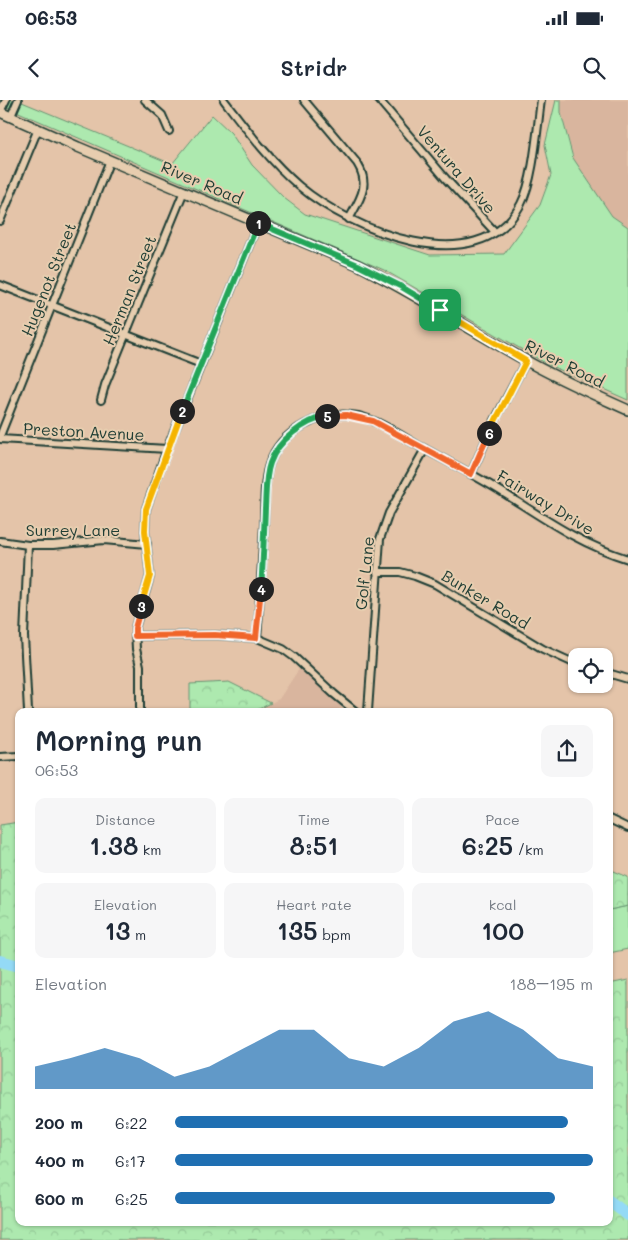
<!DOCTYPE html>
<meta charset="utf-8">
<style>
:root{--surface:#fff;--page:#f6f6f7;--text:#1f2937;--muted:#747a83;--accent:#1f6fb2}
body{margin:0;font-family:Mali,sans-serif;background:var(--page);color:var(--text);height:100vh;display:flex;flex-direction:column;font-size:19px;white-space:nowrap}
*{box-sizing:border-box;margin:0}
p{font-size:16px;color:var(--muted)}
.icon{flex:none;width:28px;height:28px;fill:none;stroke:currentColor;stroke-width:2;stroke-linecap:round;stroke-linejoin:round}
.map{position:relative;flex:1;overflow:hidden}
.panel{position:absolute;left:15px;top:608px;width:598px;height:518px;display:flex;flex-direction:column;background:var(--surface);border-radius:10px;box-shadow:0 1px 4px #0004}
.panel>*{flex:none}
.fabs{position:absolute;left:568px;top:548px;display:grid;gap:10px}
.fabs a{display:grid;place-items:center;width:45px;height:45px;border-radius:10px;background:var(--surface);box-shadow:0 1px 4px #0004;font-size:25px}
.pin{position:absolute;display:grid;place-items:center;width:42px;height:42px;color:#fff;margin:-21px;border-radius:10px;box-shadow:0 2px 8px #0006}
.km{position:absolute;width:25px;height:25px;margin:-12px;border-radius:50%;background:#222;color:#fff;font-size:14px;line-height:25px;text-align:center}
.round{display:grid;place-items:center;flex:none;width:52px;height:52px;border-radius:10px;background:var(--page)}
.overview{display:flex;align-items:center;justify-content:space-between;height:85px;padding:0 20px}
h1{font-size:28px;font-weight:600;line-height:38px}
.figures{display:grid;grid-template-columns:repeat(3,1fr);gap:8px;height:85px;padding:5px 20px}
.figures div{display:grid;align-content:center;border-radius:10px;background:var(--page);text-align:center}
.figures b{font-size:25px;font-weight:600}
.figures small{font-size:14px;font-weight:400}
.figures p{font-size:14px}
.chart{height:140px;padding:10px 20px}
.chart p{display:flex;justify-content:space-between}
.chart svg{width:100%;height:90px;margin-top:5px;fill:var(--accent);opacity:.7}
ul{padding:0 20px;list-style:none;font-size:16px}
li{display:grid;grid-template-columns:80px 60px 1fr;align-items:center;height:38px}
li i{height:12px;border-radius:6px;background:var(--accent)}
.status{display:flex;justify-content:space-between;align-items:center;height:35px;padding:0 25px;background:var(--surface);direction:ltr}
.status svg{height:14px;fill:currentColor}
header{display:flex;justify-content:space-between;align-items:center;height:65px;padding:0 20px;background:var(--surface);font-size:22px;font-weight:600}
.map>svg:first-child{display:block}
</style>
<div class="status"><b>06:53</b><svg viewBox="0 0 49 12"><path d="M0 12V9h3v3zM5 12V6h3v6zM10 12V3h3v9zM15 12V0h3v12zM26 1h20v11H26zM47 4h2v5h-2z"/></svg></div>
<header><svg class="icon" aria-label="back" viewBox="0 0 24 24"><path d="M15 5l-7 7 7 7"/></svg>Stridr<svg class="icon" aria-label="search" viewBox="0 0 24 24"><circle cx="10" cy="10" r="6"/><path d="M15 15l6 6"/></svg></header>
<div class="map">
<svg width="628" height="1140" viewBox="0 0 628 1140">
<defs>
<pattern id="forest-crowns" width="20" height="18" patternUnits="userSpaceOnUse" patternTransform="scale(1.25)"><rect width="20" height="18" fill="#ade9af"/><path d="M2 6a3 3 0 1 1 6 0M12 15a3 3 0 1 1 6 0" fill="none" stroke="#94c997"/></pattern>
</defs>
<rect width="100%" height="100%" fill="#e4c4a9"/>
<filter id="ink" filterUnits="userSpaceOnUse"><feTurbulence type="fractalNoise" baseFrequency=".02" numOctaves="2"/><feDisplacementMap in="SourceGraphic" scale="10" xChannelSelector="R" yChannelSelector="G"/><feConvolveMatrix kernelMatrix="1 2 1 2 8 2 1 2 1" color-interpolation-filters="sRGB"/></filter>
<g filter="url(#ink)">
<g fill="#d9b59e">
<polygon points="558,0 628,0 628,300 547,264 491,232 581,86"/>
<polygon points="299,569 323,588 341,607 338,611 255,611 279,599"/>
</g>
<g fill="#ade9af" stroke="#669372">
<polygon points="0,0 17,0 172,64 212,15 231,33 252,65 284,98 305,114 430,155 504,154 540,105 551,75 545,45 556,0 561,0 561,13 573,58 612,116 628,127 628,300 547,264 384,170 0,4"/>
<polygon points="628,806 628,849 609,853 609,810"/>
</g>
<g fill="url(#forest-crowns)" stroke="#669372">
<polygon points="229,582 271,603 255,611 190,611 190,584"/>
<polygon points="19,722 19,1121 609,1121 609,884 628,880 628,1140 0,1140 0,725"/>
<polygon points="609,769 628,777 628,806 609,810"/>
</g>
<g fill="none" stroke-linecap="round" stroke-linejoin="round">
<g stroke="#94daf6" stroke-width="12">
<polyline points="0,861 19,866"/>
<polyline points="609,1101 628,1115"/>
</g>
<g stroke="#1f3d34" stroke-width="10">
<g id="minor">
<polyline points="145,0 162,15 169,31"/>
<path d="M 224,0 C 247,30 270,61 299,86 C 350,129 478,185 521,104 C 534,79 537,29 541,0"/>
<path d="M 304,0 L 357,63 C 371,85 360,99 349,119"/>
<polyline points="379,0 446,79 495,132"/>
<polyline points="0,12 6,0"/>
<polyline points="11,16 18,0"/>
<polyline points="0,121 38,29"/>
<polyline points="0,185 201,264"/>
<polyline points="101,300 105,285 184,91"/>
<polyline points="0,336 110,60"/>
<polyline points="0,339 167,349"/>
<polyline points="471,374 494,322 526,261"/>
<polyline points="0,441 28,445 53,445 104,440 147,444"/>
<polyline points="377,472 400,472 415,476 435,484 543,549 576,564"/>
<polyline points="135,536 215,535 257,538 283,549 294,557 334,594 355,611"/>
<path d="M 257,538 C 260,501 262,463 264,425 C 265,406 263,384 269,365 C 280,330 323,309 358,316 C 380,321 400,335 419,346 C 447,361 475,375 502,392 C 545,419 579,444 628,459"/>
<polyline points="604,572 628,579"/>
<polyline points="28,611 24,536 28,445"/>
<polyline points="140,611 140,566 136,549 135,528 150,476 145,431 146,409 167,349 258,123"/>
<polyline points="368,611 380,439 389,413 425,349"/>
<polyline points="0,657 19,656"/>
<polyline points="609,719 628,728"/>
</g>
</g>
<g stroke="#1f3d34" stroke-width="12">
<path id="tertiary" d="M 0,12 L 78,47 L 358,165 C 415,194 469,229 525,260 C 558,279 593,294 628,310"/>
</g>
<use href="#minor" stroke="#e7cdaf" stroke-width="6"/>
<use href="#tertiary" stroke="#e7cdaf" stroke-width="9"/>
</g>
</g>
<g fill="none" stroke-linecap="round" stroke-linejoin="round" filter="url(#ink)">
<g stroke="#fff" stroke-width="10">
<polyline id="split-1" points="258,123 358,165 400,186 440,210"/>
</g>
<g stroke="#fff" stroke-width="10">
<polyline id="split-2" points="182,311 258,123"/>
</g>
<g stroke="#fff" stroke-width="10">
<polyline id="split-3" points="141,506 150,476 145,431 146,409 182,311"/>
</g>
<g stroke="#fff" stroke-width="10">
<polyline id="split-4" points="141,506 135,528 135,536 215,535 256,538 261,489"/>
</g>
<g stroke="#fff" stroke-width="10">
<path id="split-5" d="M 261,489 C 263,462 264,435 265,408 C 266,394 265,377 270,363 C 278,340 304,321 327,316"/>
</g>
<g stroke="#fff" stroke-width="10">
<polyline id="split-6" points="327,316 346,315 373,321 471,374 489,333"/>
</g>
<g stroke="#fff" stroke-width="10">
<polyline id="split-7" points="440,210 526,261 489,333"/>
</g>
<use href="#split-1" stroke="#22a559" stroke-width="6"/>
<use href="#split-2" stroke="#22a559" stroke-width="6"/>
<use href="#split-3" stroke="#f5b400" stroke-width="6"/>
<use href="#split-4" stroke="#f0652b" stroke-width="6"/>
<use href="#split-5" stroke="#22a559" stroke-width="6"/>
<use href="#split-6" stroke="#f0652b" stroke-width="6"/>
<use href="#split-7" stroke="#f5b400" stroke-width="6"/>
</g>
<g text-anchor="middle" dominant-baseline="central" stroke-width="4" stroke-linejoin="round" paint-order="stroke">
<g font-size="16" fill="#1f3d34" stroke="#e7cdaf">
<text transform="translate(457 69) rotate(49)">Ventura Drive</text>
<text transform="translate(202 82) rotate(23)">River Road</text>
<text transform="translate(48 179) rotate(-68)">Hugenot Street</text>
<text transform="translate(129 190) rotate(-68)">Herman Street</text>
<text transform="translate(565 263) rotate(27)">River Road</text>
<text transform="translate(84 331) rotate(3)">Preston Avenue</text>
<text transform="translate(546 402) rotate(31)">Fairway Drive</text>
<text x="73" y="429">Surrey Lane</text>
<text transform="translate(364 473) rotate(-84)">Golf Lane</text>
<text transform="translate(486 499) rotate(31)">Bunker Road</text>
</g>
</g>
</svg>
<div class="fabs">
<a><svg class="icon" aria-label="locate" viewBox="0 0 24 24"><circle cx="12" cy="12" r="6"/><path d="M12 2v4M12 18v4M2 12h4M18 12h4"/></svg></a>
</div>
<div class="pin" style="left:440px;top:210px;background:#1e9e55"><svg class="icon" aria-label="arrive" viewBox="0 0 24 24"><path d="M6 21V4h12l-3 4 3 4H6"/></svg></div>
<b class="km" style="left:258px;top:123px">1</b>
<b class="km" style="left:182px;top:311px">2</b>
<b class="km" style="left:141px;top:506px">3</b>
<b class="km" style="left:261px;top:489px">4</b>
<b class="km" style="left:327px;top:316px">5</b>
<b class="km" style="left:489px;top:333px">6</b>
<section class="panel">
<div class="overview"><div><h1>Morning run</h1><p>06:53</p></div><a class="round"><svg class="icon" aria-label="share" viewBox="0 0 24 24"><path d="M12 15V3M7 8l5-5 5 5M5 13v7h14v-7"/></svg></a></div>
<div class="figures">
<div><p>Distance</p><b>1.38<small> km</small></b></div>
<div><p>Time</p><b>8:51</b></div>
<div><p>Pace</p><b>6:25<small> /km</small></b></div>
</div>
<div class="figures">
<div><p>Elevation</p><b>13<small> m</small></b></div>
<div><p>Heart rate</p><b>135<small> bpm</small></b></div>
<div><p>kcal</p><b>100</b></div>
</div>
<div class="chart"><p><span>Elevation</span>188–195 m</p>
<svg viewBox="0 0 160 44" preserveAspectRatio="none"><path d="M0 44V33L10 29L20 24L30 29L40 38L50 33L60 24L70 15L80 15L90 29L100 33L110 24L120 11L130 6L140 15L150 29L160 33V44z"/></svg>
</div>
<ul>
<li><b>200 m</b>6:22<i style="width:94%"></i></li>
<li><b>400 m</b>6:17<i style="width:100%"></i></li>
<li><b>600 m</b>6:25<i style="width:91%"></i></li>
</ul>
</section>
</div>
